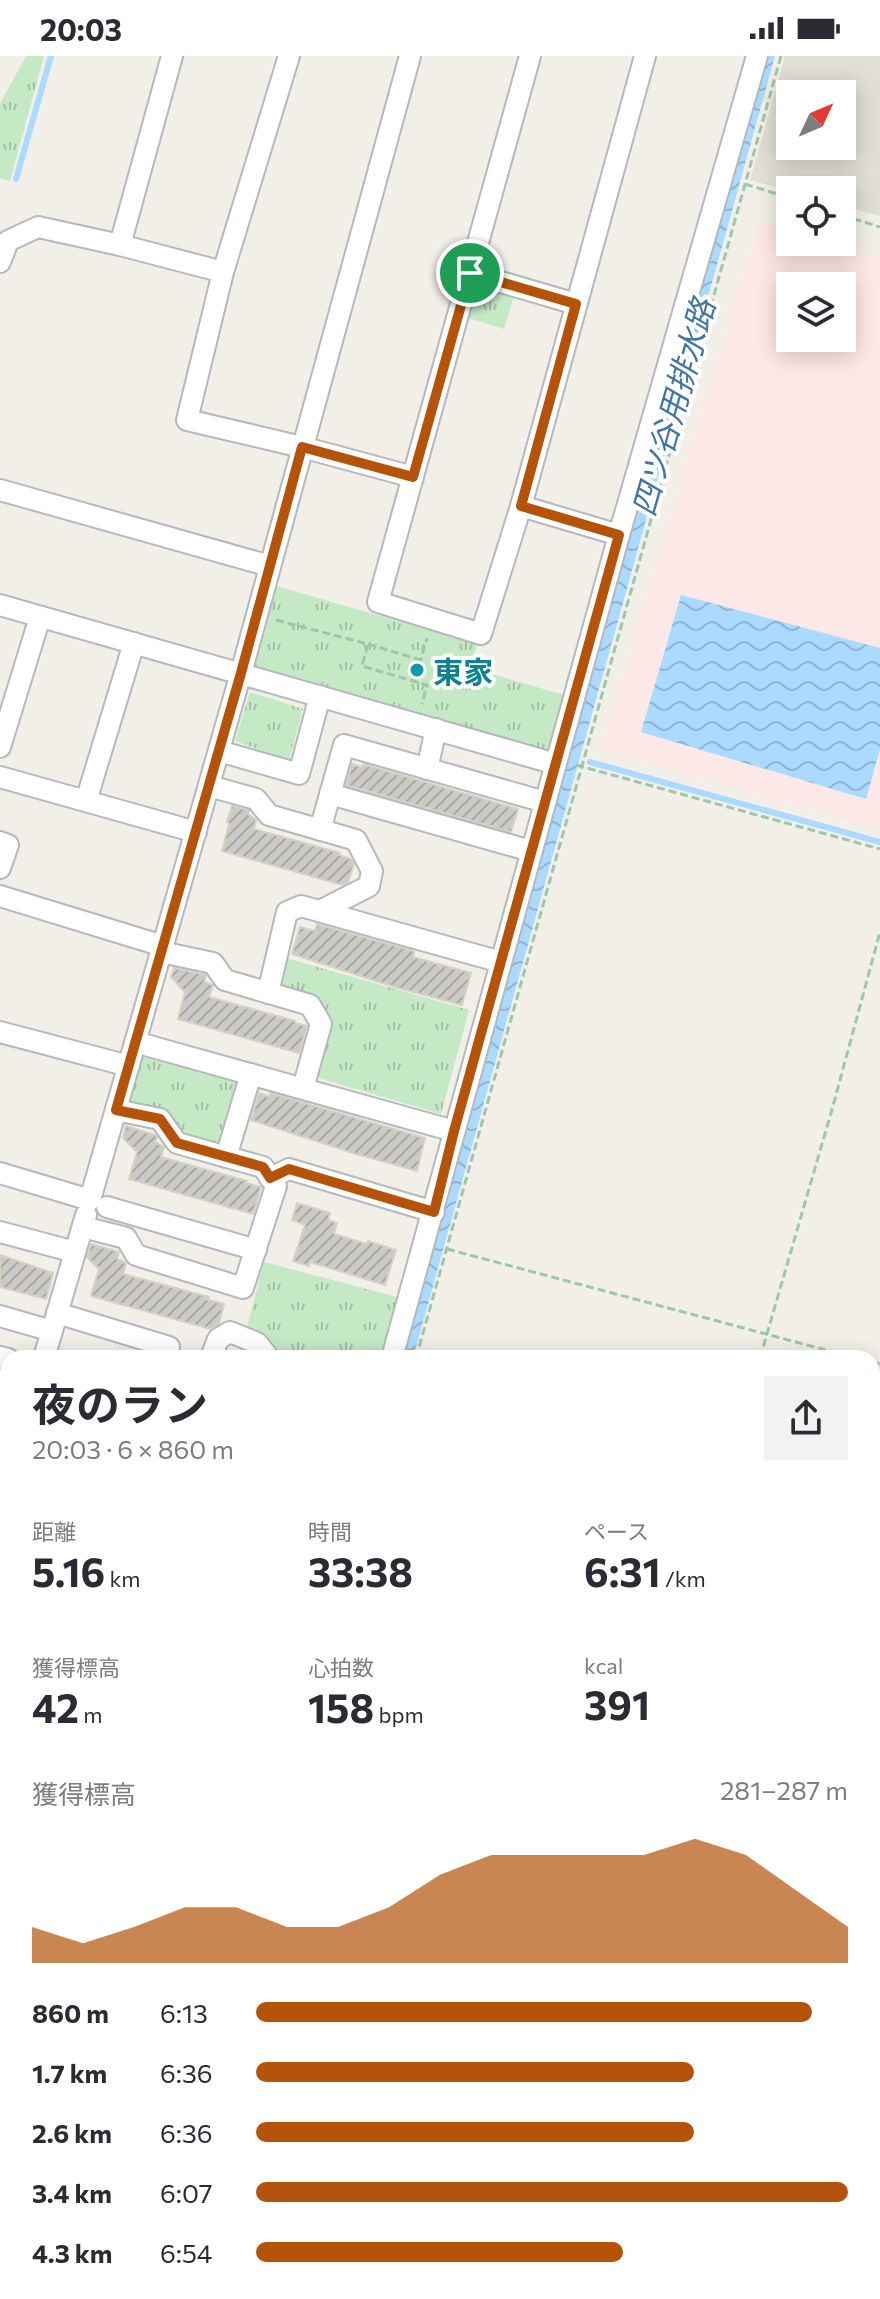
<!DOCTYPE html>
<html lang="ja">
<meta charset="utf-8">
<style>
:root{--surface:#fff;--page:#f2f2f3;--text:#2b2b33;--muted:#7c7c81;--accent:#b45309}
body{margin:0;font-family:Commissioner,"Noto Sans JP",sans-serif;background:var(--page);color:var(--text);height:100vh;display:flex;flex-direction:column;font-size:30px;white-space:nowrap}
*{box-sizing:border-box;margin:0}
p{font-size:26px;color:var(--muted)}
.icon{flex:none;width:44px;height:44px;fill:none;stroke:currentColor;stroke-width:2;stroke-linecap:round;stroke-linejoin:round}
.map{position:relative;flex:1;overflow:hidden}
.sheet{position:absolute;left:0px;top:1294px;width:880px;height:950px;display:flex;flex-direction:column;background:var(--surface);border-radius:24px 24px 0 0;box-shadow:0 4px 20px #0003}
.sheet>*{flex:none}
.needle{width:52px;rotate:46deg}
.buttons{position:absolute;left:776px;top:24px;display:grid;gap:16px}
.buttons a{display:grid;place-items:center;width:80px;height:80px;border-radius:0px;background:var(--surface);box-shadow:0 4px 20px #0003;font-size:40px}
.pin{position:absolute;display:grid;place-items:center;width:68px;height:68px;color:#fff;margin:-34px;border:4px solid #fff;border-radius:50%;box-shadow:0 2px 8px #0007}
.round{display:grid;place-items:center;flex:none;width:84px;height:84px;border-radius:0px;background:var(--page)}
.headline{display:flex;align-items:center;justify-content:space-between;height:136px;padding:0 32px}
h1{font-size:44px;font-weight:700;line-height:60px}
.figures{display:grid;grid-template-columns:repeat(3,1fr);gap:12px;height:136px;padding:8px 32px}
.figures div{display:grid;align-content:center}
.figures b{font-size:40px;font-weight:700}
.figures small{font-size:22px;font-weight:400}
.figures p{font-size:22px}
.chart{height:224px;padding:16px 32px}
.chart p{display:flex;justify-content:space-between}
.chart svg{width:100%;height:144px;margin-top:8px;fill:var(--accent);opacity:.7}
ul{padding:0 32px;list-style:none;font-size:26px}
li{display:grid;grid-template-columns:128px 96px 1fr;align-items:center;height:60px}
li i{height:20px;border-radius:10px;background:var(--accent)}
.status{display:flex;justify-content:space-between;align-items:center;height:56px;padding:0 40px;background:var(--surface);direction:ltr}
.status svg{height:22px;fill:currentColor}
.map>svg:first-child{display:block}
</style>
<div class="status"><b>20:03</b><svg viewBox="0 0 49 12"><path d="M0 12V9h3v3zM5 12V6h3v6zM10 12V3h3v9zM15 12V0h3v12zM26 1h20v11H26zM47 4h2v5h-2z"/></svg></div>
<div class="map">
<svg width="880" height="2243" viewBox="0 0 880 2243">
<defs>
<pattern id="grass-tufts" width="24" height="20" patternUnits="userSpaceOnUse" patternTransform="scale(2)"><rect width="24" height="20" fill="#c5e8c5"/><path d="M3 7l-1-3M5 7V3M7 7l1-3M15 17l-1-3M17 17v-4M19 17l1-3" fill="none" stroke="#a3c0a4"/></pattern>
<pattern id="water-waves" width="16" height="10" patternUnits="userSpaceOnUse" patternTransform="scale(2)"><rect width="16" height="10" fill="#aadaff"/><path d="M0 5q4-4 8 0t8 0" fill="none" stroke="#8eb4d2"/></pattern>
<pattern id="building-hatch" width="6" height="6" patternUnits="userSpaceOnUse" patternTransform="scale(2)"><rect width="6" height="6" fill="#cccac5"/><path d="M-1 1l2-2M0 6l6-6M5 7l2-2" fill="none" stroke="#a9a8a4"/></pattern>
</defs>
<rect width="100%" height="100%" fill="#f1efe8"/>
<path fill="#e1ded6" fill-rule="evenodd" d="M 785,0 L 880,0 L 880,160 L 842,150 L 842,134 L 790,135 L 750,124 ZM 790,38 L 842,38 L 842,90 L 790,90 Z"/>
<path fill="#fce8e6" fill-rule="evenodd" d="M 759,163 L 790,173 L 790,186 L 832,186 L 880,201 L 880,773 L 600,694 ZM 790,230 L 842,230 L 842,282 L 790,282 Z"/>
<g fill="url(#grass-tufts)">
<polygon points="26,0 44,0 10,125 0,122 0,48"/>
<polygon points="482,227 515,237 504,273 464,261 473,232"/>
<polygon points="273,529 477,588 471,612 568,640 552,696 251,609"/>
<polygon points="250,636 303,653 289,704 235,685"/>
<polygon points="286,902 469,954 441,1058 318,1022 332,968 314,941 279,929"/>
<polygon points="142,996 239,1023 222,1089 183,1079 127,1047"/>
<polygon points="264,1206 397,1241 380,1302 298,1302 276,1295 266,1281 246,1275"/>
</g>
<g fill="url(#water-waves)">
<polygon points="765,0 775,0 413,1302 399,1302 564,702"/>
<polygon points="681,539 880,592 880,693 866,743 641,676"/>
</g>
<g fill="none" stroke-linecap="round" stroke-linejoin="round">
<g stroke="#aadaff" stroke-width="6">
<polyline points="16,123 51,0"/>
<polyline points="590,706 880,786"/>
</g>
</g>
<g fill="url(#building-hatch)" stroke="#d6d1c6" stroke-width="2">
<polygon points="352,708 362,711 363,708 518,753 511,776 346,729"/>
<polygon points="232,750 249,754 248,758 256,764 254,773 340,797 339,799 351,803 354,808 348,826 342,829 222,795 229,768 227,766"/>
<polygon points="317,868 414,895 413,901 471,917 462,949 398,932 292,898 300,871 315,875"/>
<polygon points="174,912 206,919 204,926 213,929 209,941 295,965 295,967 307,970 299,997 178,963 185,936 171,921"/>
<polygon points="259,1037 270,1041 270,1037 425,1082 417,1115 353,1097 251,1064"/>
<polygon points="126,1070 155,1079 157,1081 155,1086 164,1091 161,1101 247,1125 246,1127 261,1131 253,1158 129,1123 137,1096 123,1082"/>
<polygon points="297,1147 330,1157 328,1164 337,1167 334,1178 367,1188 368,1185 396,1194 385,1229 310,1206 309,1210 293,1205 305,1169 292,1164"/>
<polygon points="91,1188 119,1196 117,1203 126,1207 123,1218 209,1241 208,1244 224,1248 219,1268 210,1273 91,1240 99,1213 87,1201"/>
<polygon points="0,1199 53,1217 46,1243 0,1231"/>
</g>
<g fill="none" stroke-linecap="round" stroke-linejoin="round">
<g stroke="#b5b8bc" stroke-width="24">
<g id="street">
<polyline points="289,0 223,216 187,364 302,391 413,421"/>
<polyline points="530,0 378,546 481,578 521,450 645,0"/>
<polyline points="120,189 172,0"/>
<polyline points="0,206 8,185 38,171 120,189 223,216"/>
<polyline points="470,217 576,248"/>
<polyline points="0,434 270,510"/>
<polyline points="521,450 619,479"/>
<polyline points="0,549 556,708"/>
<polyline points="0,691 40,561"/>
<polyline points="219,695 299,718 320,640"/>
<polyline points="427,713 436,673"/>
<polyline points="0,721 196,776"/>
<polyline points="209,730 256,743 269,759 356,784 372,815 369,830 320,855"/>
<polyline points="330,738 531,795"/>
<polyline points="86,745 134,587"/>
<polyline points="320,774 344,689 545,746"/>
<polyline points="0,786 8,789 0,812"/>
<polyline points="0,840 163,890"/>
<polyline points="161,896 213,907 225,924 310,949 321,968 303,1032"/>
<polyline points="268,937 287,856 301,850 501,906"/>
<polyline points="0,976 129,1010"/>
<polyline points="135,986 454,1075"/>
<polyline points="226,1101 251,1018"/>
<polyline points="0,1117 90,1144 241,617 410,0"/>
<polyline points="270,1122 289,1113 434,1156"/>
<polyline points="107,1151 256,1194"/>
<polyline points="83,1171 126,1182 136,1199 243,1232 276,1130 263,1111 177,1087 160,1063 116,1054"/>
<polyline points="0,1176 75,1196"/>
<polyline points="57,1257 169,1291"/>
<polyline points="0,1260 52,1275"/>
<polyline points="0,1301 8,1303"/>
<polyline points="44,1302 86,1159"/>
<polyline points="211,1302 218,1283 230,1276 257,1287 269,1302"/>
<polyline points="392,1302 619,479 757,0"/>
<polyline points="0,1385 8,1387"/>
<polyline points="0,1445 8,1419"/>
<polyline points="0,1505 8,1507"/>
<polyline points="0,1610 8,1613"/>
<polyline points="0,1731 8,1733"/>
<polyline points="0,1904 8,1906"/>
<polyline points="872,2151 880,2153"/>
<polyline points="603,2236 620,2243"/>
<polyline points="470,2243 476,2238 483,2236"/>
</g>
</g>
<g stroke="#9cc7a9" stroke-width="3" stroke-dasharray="8 4" stroke-linecap="butt">
<polyline points="745,128 790,142"/>
<polyline points="842,159 880,171"/>
<polyline points="276,564 368,588 362,610 427,629 422,648"/>
<polyline points="368,588 421,604"/>
<polyline points="419,609 427,582"/>
<polyline points="576,709 880,793"/>
<polyline points="447,1193 856,1302"/>
<polyline points="416,1302 781,0"/>
<polyline points="760,1302 833,1050 880,876"/>
<polyline points="872,1306 880,1308"/>
<polyline points="127,2243 137,2236"/>
</g>
<use href="#street" stroke="#fff" stroke-width="20"/>
</g>
<g fill="none" stroke-linecap="round" stroke-linejoin="round">
<g stroke="#fff" stroke-width="16">
<polygon id="route" points="470,217 576,248 521,450 619,479 454,1075 434,1156 289,1113 270,1122 263,1111 177,1087 160,1063 116,1054 241,617 302,391 413,421"/>
</g>
<use href="#route" stroke="#b45309" stroke-width="10"/>
</g>
<circle fill="#0f9aa8" stroke="#fff" stroke-width="3" cx="417" cy="614" r="8"/>
<g text-anchor="middle" dominant-baseline="central" stroke-width="8" stroke-linejoin="round" paint-order="stroke">
<g font-size="30" font-weight="bold" fill="#0d838f" stroke="#fff" text-anchor="start">
<text x="433" y="614">東家</text>
</g>
<g font-size="32" font-style="italic" fill="#4174aa" stroke="#fff">
<text transform="translate(672 351) rotate(-74)">四ツ谷用排水路</text>
</g>
</g>
</svg>
<div class="buttons">
<a><svg class="needle" viewBox="-14 -14 28 28"><path d="M0-13l5 13h-10z" fill="#e53935"/><path d="M0 13l5-13h-10z" fill="#7c7c81"/></svg></a>
<a><svg class="icon" aria-label="locate" viewBox="0 0 24 24"><circle cx="12" cy="12" r="6"/><path d="M12 2v4M12 18v4M2 12h4M18 12h4"/></svg></a>
<a><svg class="icon" aria-label="layers" viewBox="0 0 24 24"><path d="M12 4l9 5-9 5-9-5zM3 14l9 5 9-5"/></svg></a>
</div>
<div class="pin" style="left:470px;top:217px;background:#1e9e55"><svg class="icon" aria-label="arrive" viewBox="0 0 24 24"><path d="M6 21V4h12l-3 4 3 4H6"/></svg></div>
<section class="sheet">
<div class="headline"><div><h1>夜のラン</h1><p>20:03 · 6 × 860 m</p></div><a class="round"><svg class="icon" aria-label="share" viewBox="0 0 24 24"><path d="M12 15V3M7 8l5-5 5 5M5 13v7h14v-7"/></svg></a></div>
<div class="figures">
<div><p>距離</p><b>5.16<small> km</small></b></div>
<div><p>時間</p><b>33:38</b></div>
<div><p>ペース</p><b>6:31<small> /km</small></b></div>
</div>
<div class="figures">
<div><p>獲得標高</p><b>42<small> m</small></b></div>
<div><p>心拍数</p><b>158<small> bpm</small></b></div>
<div><p>kcal</p><b>391</b></div>
</div>
<div class="chart"><p><span>獲得標高</span>281–287 m</p>
<svg viewBox="0 0 160 44" preserveAspectRatio="none"><path d="M0 44V33L10 38L20 33L30 27L40 27L50 33L60 33L70 27L80 17L90 11L100 11L110 11L120 11L130 6L140 11L150 22L160 33V44z"/></svg>
</div>
<ul>
<li><b>860 m</b>6:13<i style="width:94%"></i></li>
<li><b>1.7 km</b>6:36<i style="width:74%"></i></li>
<li><b>2.6 km</b>6:36<i style="width:74%"></i></li>
<li><b>3.4 km</b>6:07<i style="width:100%"></i></li>
<li><b>4.3 km</b>6:54<i style="width:62%"></i></li>
</ul>
</section>
</div>
